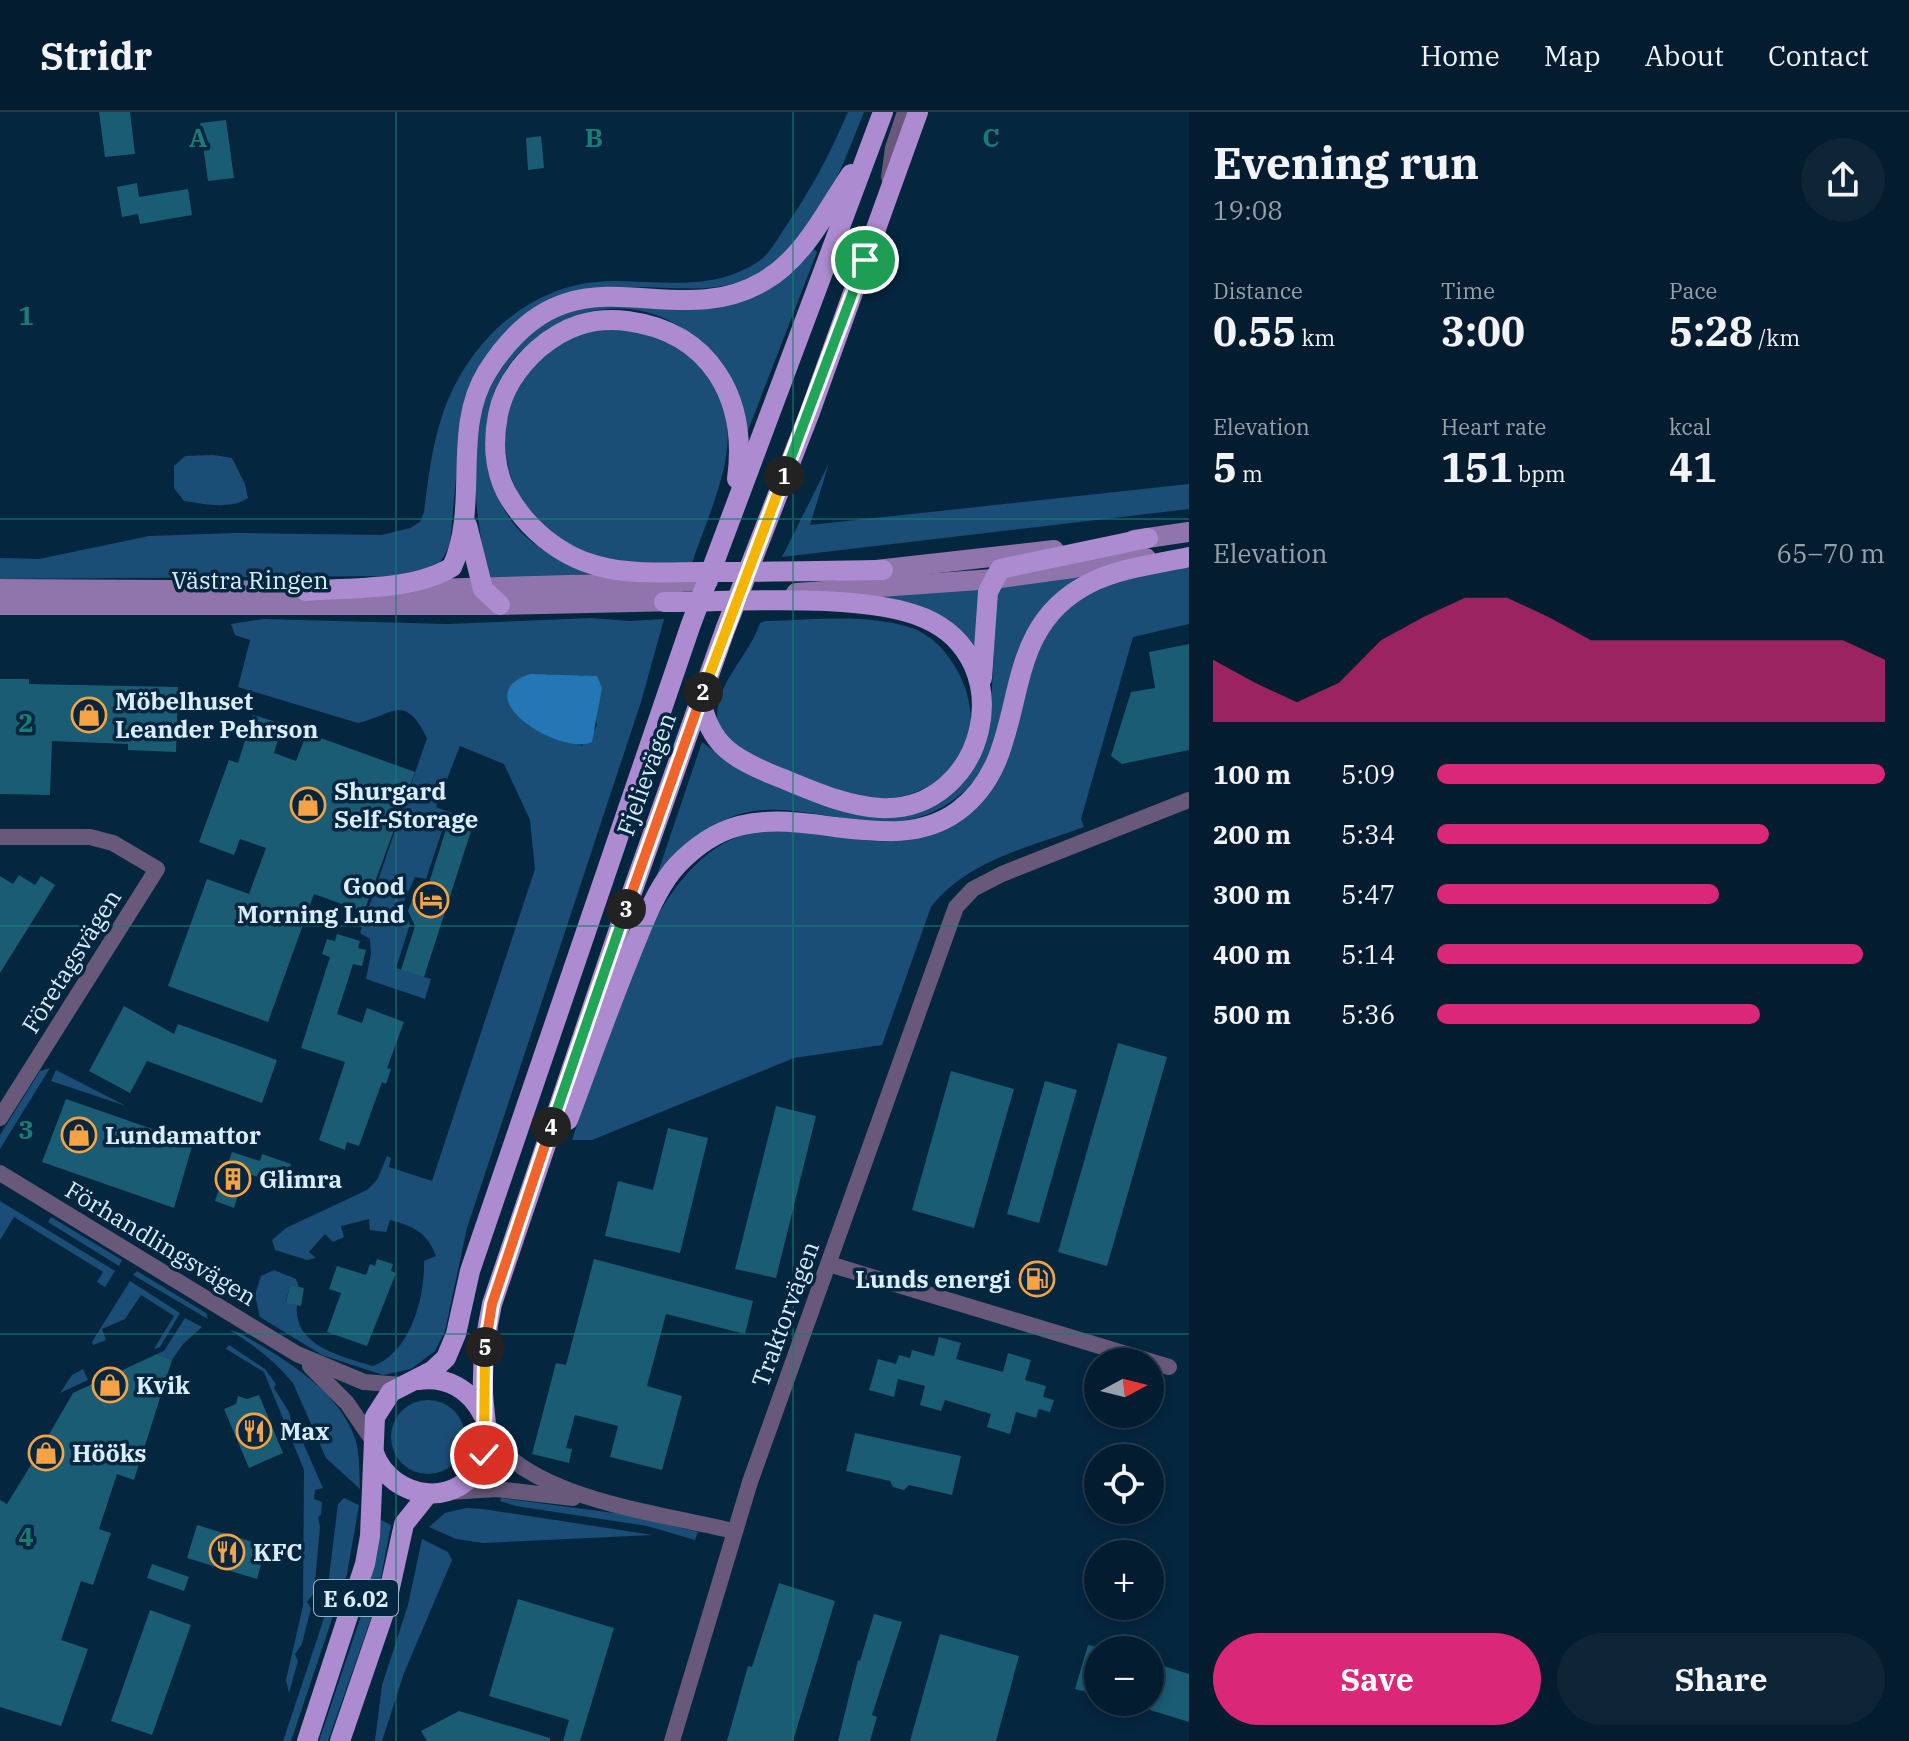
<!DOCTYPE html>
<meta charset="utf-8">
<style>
:root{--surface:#041c2f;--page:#0d2537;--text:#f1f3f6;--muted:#97a1aa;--line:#253a4b;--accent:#db2777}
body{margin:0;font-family:"IBM Plex Serif",serif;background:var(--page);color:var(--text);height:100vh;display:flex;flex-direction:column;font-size:30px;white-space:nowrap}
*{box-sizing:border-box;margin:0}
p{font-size:26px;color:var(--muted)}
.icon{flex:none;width:44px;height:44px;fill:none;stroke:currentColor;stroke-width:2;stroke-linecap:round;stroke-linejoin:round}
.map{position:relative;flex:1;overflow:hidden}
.drawer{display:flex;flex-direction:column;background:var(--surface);width:720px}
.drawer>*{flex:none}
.needle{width:52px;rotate:83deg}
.fabs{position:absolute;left:1084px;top:1236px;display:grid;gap:16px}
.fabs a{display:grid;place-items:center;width:80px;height:80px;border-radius:50%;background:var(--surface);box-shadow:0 4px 12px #0003,0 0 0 2px var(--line);font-size:40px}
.pin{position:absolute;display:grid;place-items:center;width:68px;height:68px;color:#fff;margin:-34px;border:4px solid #fff;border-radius:50%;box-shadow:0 2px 8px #0007}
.km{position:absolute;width:40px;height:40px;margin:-20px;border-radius:50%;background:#222;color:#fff;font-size:22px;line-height:40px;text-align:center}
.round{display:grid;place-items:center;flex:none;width:84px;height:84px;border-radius:42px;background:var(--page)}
.head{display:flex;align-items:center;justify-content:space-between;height:136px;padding:0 24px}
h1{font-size:44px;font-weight:700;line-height:60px}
.metrics{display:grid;grid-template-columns:repeat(3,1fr);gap:12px;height:136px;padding:8px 24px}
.metrics div{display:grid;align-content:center}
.metrics b{font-size:40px;font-weight:700}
.metrics small{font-size:22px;font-weight:400}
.metrics p{font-size:22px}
.chart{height:224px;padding:16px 24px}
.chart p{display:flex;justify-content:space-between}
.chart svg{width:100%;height:144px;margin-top:8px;fill:var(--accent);opacity:.7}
.cta{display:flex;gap:16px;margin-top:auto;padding:16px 24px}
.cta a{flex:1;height:92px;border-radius:48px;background:var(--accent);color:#fff;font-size:32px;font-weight:700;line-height:92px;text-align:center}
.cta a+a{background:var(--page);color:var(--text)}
ul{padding:0 24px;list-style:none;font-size:26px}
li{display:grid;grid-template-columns:128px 96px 1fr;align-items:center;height:60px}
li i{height:20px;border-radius:10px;background:var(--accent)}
header{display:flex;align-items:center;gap:48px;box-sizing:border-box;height:112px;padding:0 40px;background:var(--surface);border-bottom:2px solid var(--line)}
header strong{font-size:38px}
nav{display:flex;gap:44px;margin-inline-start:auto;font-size:28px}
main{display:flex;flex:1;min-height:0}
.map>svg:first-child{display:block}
</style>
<header>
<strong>Stridr</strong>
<nav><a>Home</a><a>Map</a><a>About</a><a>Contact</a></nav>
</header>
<main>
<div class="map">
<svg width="1189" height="1629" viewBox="0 0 1189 1629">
<rect width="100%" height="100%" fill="#05263f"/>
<g fill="#1a4e76" fill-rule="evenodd">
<path d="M 848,0 L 864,0 C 840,59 816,132 755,163 C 715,184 673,174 630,175 C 461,178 463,301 450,431 C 439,460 429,460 399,464 L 0,467 L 0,446 L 39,447 L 149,424 L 235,421 L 382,423 L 410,416 L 420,410 L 424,400 C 428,368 432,334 442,304 C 468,227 533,168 616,169 C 666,170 720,179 763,146 C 771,139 778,126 784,117 C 812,76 828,46 848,0 Z"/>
<path d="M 812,135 L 817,140 L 747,321 C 727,205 609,153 520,240 C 475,285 477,374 520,419 C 542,442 570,451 600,461 L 490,469 C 477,419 465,330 485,281 C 488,273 496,264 502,256 C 509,245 517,230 527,221 C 546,204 581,193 606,191 C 692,183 749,219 812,135 Z"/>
<path d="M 637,217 C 651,223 670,227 682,236 C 763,301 717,376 691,454 C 653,451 613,452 577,437 C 478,395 481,246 588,219 C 602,215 622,218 637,217 Z"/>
<path d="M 213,343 L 232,346 L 245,372 L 248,386 C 230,398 204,392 184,389 L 174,376 L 174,354 L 185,344 Z"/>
<polygon points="829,351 810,413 1189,372 1189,397 782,445"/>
<path d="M 1189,455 L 1189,512 L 1133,525 L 1081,707 L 1084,715 C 1030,735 968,748 931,795 L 882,933 L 794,946 L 592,1028 L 572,1028 C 603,939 644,758 740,724 C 767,714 802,719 830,723 C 886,733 925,736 972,697 C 998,676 1011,646 1018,614 C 1022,599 1023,582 1027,566 C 1053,480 1110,469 1189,455 Z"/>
<path d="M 1077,465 L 1078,467 C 1059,482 1039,497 1027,519 C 1000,574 1008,650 952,689 C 876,743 793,671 721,710 C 698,723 676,749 656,766 L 702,630 L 737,656 L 877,702 L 972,657 L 990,612 L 997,483 L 1004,472 Z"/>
<polygon points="980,476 976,538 885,487 887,484"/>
<path d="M 591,506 L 630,509 L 664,507 L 641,590 L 467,1116 L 445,1219 L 435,1239 L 411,1257 L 383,1263 L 322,1243 L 260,1205 L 255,1183 L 261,1164 L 274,1158 L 296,1167 L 299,1175 L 290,1173 L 286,1190 L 297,1193 C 293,1234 341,1244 373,1254 C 411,1240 425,1185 424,1149 L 436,1144 C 427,1120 413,1114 390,1108 L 386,1120 L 370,1118 L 369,1107 L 341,1114 L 344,1125 L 333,1130 L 325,1122 L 309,1140 L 316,1146 L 307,1148 L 275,1138 L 272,1128 L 286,1116 L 367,1078 L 377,1068 L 387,1044 L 391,1046 L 389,1055 L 432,1069 L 535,757 L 530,708 L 504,652 L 460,634 L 436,695 L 462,705 L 460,713 L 445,710 L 426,767 L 415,765 L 401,796 L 410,812 L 396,856 L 431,867 L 425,887 L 366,867 L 371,842 L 370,827 L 360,821 L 427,626 C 405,581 394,602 358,611 L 238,575 L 250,528 L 235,523 L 231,512 L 263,507 L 447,512 ZM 548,562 L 567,566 L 582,563 L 600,585 L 595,601 L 597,614 L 582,634 L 527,613 Z"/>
<path d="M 766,509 C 813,508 866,501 912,516 C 951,530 979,586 969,627 C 959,663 915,689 878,686 C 841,684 803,665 769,650 C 751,642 716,628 717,604 C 718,568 749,544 760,511 Z"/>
<polygon points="50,956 0,1037 0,1023 40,959"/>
<polygon points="56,958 126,994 51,969"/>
<polygon points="0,1089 115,1159 105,1175 97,1170 103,1160 14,1105 0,1128"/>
<polygon points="51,1105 122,1148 119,1154 48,1110"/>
<polygon points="137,1159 206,1201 208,1207 133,1163"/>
<polygon points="130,1169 180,1201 160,1235 154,1237 174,1204 141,1183 125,1207 102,1217 106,1228 93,1233 92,1230"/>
<polygon points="185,1206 202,1215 183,1232 172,1248 157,1242 164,1239"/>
<path d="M 229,1218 L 240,1221 C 282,1246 337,1276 355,1326 C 360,1342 359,1360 360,1377 L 326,1346 L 293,1271 C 274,1248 254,1233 229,1218 Z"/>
<polygon points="229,1233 265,1257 276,1272 274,1276 289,1300 295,1324 301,1326 323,1376 315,1378 314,1387 322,1390 321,1403 318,1405 320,1415 314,1481 307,1490 311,1496 302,1532 295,1542 298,1549 289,1581 286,1568 303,1494 304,1358 264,1260 226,1237"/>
<polygon points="83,1257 88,1268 60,1281 72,1263"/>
<circle cx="428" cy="1325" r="37"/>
<polygon points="344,1386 359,1393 347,1462 291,1629 283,1629 324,1506 338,1392"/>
<polygon points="501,1386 622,1402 698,1420 695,1428 647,1414 516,1394 500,1389"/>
<polygon points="466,1396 483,1397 653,1423 483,1431 456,1427 429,1415 445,1401"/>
<polygon points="381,1408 391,1413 376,1492 328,1629 319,1629 367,1486"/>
<polygon points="422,1427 448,1440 452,1448 404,1561 382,1629 375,1629 382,1573 408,1493"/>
</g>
<path fill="#2476b5" d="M 530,562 L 597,564 L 602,576 L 592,630 C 562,645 463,585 530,562 Z"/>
<g fill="#1a5c74">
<polygon points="99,0 130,0 135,42 105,45"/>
<polygon points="226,8 234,66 208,69 200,11"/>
<polygon points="541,24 544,56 528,58 526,26"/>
<polygon points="137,71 139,85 188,77 192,103 140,112 138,102 122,105 117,75"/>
<polygon points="1189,532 1189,638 1122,652 1111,644 1131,580 1155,576 1149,540"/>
<polygon points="0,567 29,567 29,572 178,575 176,640 128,638 128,632 52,629 50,683 0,682"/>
<polygon points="253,603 283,612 274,641 296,649 307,621 415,660 364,800 314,782 268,910 168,874 207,767 249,782 266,736 240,727 234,743 199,730 229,648 238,651"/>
<polygon points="448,711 471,719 424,865 401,858 415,814 408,799 417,776 429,771"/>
<polygon points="19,763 35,773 41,764 55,773 0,861 0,764 13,772"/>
<polygon points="337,822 360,829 358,836 366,838 362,854 353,852 337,902 362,911 367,896 404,910 387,956 391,957 386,972 382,970 359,1034 347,1030 345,1038 319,1028 345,950 301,936 330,845 322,842 327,827 335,829"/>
<polygon points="124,894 174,922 178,912 277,948 262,991 147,949 130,981 89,959"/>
<polygon points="1118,931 1167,945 1107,1154 1058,1140"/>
<polygon points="951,959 1014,977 974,1116 912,1098"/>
<polygon points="1045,969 1077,978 1039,1111 1007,1102"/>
<polygon points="66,987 193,1031 174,1096 42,1050"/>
<polygon points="776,994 816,1004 776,1166 735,1157"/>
<polygon points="668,1016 708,1026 680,1141 605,1124 618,1069 653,1078"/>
<polygon points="232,1040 260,1049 262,1042 291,1052 286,1069 282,1067 281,1072 245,1061 234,1096 215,1089"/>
<polygon points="377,1147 393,1152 391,1159 396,1161 367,1234 327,1220 341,1181 329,1177 337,1154 366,1163 370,1152 375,1154"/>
<polygon points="594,1147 753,1189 745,1222 666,1202 647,1274 682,1284 662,1358 610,1345 618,1314 575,1303 566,1336 572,1337 569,1351 532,1342 556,1251 566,1253"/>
<polygon points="290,1173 304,1176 301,1194 286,1191"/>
<polygon points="939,1225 961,1231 956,1247 1003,1260 1008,1241 1031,1248 1025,1268 1046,1274 1043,1285 1054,1288 1050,1300 1039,1297 1036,1306 1016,1300 1010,1322 987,1315 991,1302 945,1288 941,1299 920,1293 925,1274 898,1267 894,1285 869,1278 878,1247 896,1252 899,1243 910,1246 912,1238 934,1244"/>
<polygon points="157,1242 172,1248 134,1368 117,1362 99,1417 111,1421 93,1473 81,1469 61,1528 88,1537 61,1614 0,1595 0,1388 7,1392 37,1343 31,1339 38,1327 44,1331 73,1281"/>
<polygon points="259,1283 283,1341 249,1356 224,1297 236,1292 238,1284 247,1287"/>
<polygon points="855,1321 961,1344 952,1383 909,1373 904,1378 893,1375 890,1369 846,1359"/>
<polygon points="197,1413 266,1434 257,1467 187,1446"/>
<polygon points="152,1452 189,1465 184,1479 147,1466"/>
<polygon points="779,1471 835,1489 793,1629 727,1629 748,1554 752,1555"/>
<polygon points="518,1487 614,1516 580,1629 563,1629 569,1608 489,1584"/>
<polygon points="150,1498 191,1513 152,1623 111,1609"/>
<polygon points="874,1502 902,1510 872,1603 877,1605 870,1629 838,1629 858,1548 860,1549"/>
<polygon points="940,1522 1019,1544 996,1629 910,1629"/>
<polygon points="1088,1533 1098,1535 1098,1583 1075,1577"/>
<polygon points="1150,1550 1189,1562 1189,1610 1150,1598"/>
<polygon points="459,1599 550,1626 550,1629 427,1629 421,1619"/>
</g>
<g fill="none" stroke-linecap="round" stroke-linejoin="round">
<g stroke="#68587a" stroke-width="16">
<polyline points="889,65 893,36 905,0"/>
<polyline points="0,725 90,725 113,731 157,757 0,1006"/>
<polyline points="0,1061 297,1242 364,1270 403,1273"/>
<polyline points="829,1152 1169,1255"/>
<polyline points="310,1254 347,1291 371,1326"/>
<path d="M 486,1317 C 522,1387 662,1401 733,1419"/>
<polyline points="449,1380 496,1377 573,1386"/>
<polyline points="672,1629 750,1370 956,795 973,777 1002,762 1189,688"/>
</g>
<g stroke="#8f75ab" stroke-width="20">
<polyline points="1134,428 1189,420"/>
<polyline points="867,459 1054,438"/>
<polyline points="0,477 324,479"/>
<polyline points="396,478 708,469"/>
<polyline points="796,481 993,467 1146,446"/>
<polyline points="0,493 500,493 680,489"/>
</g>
<g stroke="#ad8bd0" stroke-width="20">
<path d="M 737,367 C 748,287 711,220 627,209 C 592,205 565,214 538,237 C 518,255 503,276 498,303 C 493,328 494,357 506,380 C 525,415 559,444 598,454 C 630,463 667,460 701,460 C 761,460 822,459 883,458"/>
<polyline points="467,413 483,477 500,493"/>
<path d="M 306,479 C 352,475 413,479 452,455 C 480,394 451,318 487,260 C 572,124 667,226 764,169 C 804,146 826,99 851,62"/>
<path d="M 664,490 C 734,490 863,480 924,506 C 1023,548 986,701 880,696 C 844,694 809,677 776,664 C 734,647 709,633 701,587"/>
<polyline points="982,566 988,480 1000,457 1148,426"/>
<path d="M 568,1008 C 588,954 607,901 628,849 C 639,822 650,791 667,766 C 679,748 702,729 722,720 C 758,704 798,710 835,715 C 878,720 921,726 958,699 C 1038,639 988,522 1090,471 C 1119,456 1157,452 1189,445"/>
<path d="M 418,1268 C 447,1264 470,1277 483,1303"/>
<path d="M 374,1341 C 392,1390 463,1398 483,1345 C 491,1324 483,1300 483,1278 C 482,1249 486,1220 492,1192 L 620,814 L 725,518 L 810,300 L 918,0"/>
<polyline points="307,1629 365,1452 370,1424 375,1305 391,1280 432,1259 446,1246 456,1222 470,1159 690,515 883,0"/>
<polyline points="340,1629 385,1498 404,1412 428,1382"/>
</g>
</g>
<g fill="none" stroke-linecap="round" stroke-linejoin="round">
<g stroke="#fff" stroke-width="16">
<polyline id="split-1" points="784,364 865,148"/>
</g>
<g stroke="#fff" stroke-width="16">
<polyline id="split-2" points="703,580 784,364"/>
</g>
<g stroke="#fff" stroke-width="16">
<polyline id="split-3" points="626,797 703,580"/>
</g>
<g stroke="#fff" stroke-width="16">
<polyline id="split-4" points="551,1015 626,797"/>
</g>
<g stroke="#fff" stroke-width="16">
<polyline id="split-5" points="485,1235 492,1192 551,1015"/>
</g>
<g stroke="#fff" stroke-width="16">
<polyline id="split-6" points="484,1343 485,1235"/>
</g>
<use href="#split-1" stroke="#22a559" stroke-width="10"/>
<use href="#split-2" stroke="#f5b400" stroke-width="10"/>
<use href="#split-3" stroke="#f0652b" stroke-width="10"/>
<use href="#split-4" stroke="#22a559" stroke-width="10"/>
<use href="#split-5" stroke="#f0652b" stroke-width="10"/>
<use href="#split-6" stroke="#f5b400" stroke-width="10"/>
</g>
<path fill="none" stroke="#197c75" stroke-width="2" stroke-opacity="0.55" d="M 396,0 L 396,1629M 793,0 L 793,1629M 0,407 L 1189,407M 0,814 L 1189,814M 0,1222 L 1189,1222"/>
<defs>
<g id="shop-ring" transform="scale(1.8)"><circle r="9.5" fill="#05263f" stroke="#f5a345" stroke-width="1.5"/><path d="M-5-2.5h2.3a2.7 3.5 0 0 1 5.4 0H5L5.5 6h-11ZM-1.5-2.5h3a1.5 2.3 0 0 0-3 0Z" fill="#f5a345"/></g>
<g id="hotel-ring" transform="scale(1.8)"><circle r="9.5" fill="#05263f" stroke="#f5a345" stroke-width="1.5"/><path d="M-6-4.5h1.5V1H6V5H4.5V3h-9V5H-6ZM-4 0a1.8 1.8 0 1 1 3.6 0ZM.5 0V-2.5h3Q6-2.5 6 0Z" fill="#f5a345"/></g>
<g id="building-ring" transform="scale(1.8)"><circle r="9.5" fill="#05263f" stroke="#f5a345" stroke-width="1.5"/><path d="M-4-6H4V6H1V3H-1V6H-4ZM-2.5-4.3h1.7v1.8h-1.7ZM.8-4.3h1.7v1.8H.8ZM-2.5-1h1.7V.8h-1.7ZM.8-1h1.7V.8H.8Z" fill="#f5a345"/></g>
<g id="fuel-ring" transform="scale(1.8)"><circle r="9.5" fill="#05263f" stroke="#f5a345" stroke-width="1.5"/><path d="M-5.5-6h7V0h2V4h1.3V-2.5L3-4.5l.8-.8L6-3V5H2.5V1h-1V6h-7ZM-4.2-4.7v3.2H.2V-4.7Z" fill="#f5a345"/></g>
<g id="restaurant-ring" transform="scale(1.8)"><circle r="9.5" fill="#05263f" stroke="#f5a345" stroke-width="1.5"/><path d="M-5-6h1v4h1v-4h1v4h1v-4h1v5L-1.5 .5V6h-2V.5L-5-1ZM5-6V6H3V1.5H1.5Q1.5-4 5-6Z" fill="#f5a345"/></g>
</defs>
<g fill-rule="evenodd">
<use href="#shop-ring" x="89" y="603"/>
<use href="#shop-ring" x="308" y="693"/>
<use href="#hotel-ring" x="431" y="788"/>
<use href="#shop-ring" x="79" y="1023"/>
<use href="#building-ring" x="233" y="1067"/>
<use href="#fuel-ring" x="1037" y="1167"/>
<use href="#shop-ring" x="110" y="1273"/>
<use href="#restaurant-ring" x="254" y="1319"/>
<use href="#shop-ring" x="46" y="1341"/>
<use href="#restaurant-ring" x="227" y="1440"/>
</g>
<g text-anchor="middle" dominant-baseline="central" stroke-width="7" stroke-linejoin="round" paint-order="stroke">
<rect fill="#05263f" stroke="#9ab1c5" stroke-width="2" x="314" y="1468" width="84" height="36" rx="6"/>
<g font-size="22" font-weight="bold" fill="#daedfe">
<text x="356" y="1486">E 6.02</text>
</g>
<g font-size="24" fill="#daedfe" stroke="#05263f">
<text x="250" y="468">Västra Ringen</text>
<text transform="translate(646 662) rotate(-70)">Fjelievägen</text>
<text transform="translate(71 849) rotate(-58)">Företagsvägen</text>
<text transform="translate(161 1131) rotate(31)">Förhandlingsvägen</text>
<text transform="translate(785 1202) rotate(-70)">Traktorvägen</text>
</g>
<g font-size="24" font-weight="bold" fill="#daedfe" stroke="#05263f" text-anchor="start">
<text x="115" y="589">Möbelhuset<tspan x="115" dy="28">Leander Pehrson</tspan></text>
<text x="334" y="679">Shurgard<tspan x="334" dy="28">Self-Storage</tspan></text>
<text x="405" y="774" text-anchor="end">Good<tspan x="405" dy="28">Morning Lund</tspan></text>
<text x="105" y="1023">Lundamattor</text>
<text x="259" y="1067">Glimra</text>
<text x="1011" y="1167" text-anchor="end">Lunds energi</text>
<text x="136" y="1273">Kvik</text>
<text x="280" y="1319">Max</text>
<text x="72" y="1341">Hööks</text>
<text x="253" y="1440">KFC</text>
</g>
</g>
<g font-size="26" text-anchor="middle" font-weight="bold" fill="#197c75" stroke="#05263f" stroke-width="7" stroke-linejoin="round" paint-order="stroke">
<text x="198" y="35">A</text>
<text x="594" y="35">B</text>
<text x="991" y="35">C</text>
<text x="26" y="213">1</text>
<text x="26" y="620">2</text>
<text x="26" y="1027">3</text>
<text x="26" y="1434">4</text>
</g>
</svg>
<div class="fabs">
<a><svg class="needle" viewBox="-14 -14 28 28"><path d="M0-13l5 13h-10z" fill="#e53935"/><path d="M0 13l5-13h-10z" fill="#97a1aa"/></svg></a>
<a><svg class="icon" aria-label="locate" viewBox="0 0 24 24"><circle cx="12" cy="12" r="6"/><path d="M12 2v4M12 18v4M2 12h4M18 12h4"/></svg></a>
<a>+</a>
<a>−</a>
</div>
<div class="pin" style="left:865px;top:148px;background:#1e9e55"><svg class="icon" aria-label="arrive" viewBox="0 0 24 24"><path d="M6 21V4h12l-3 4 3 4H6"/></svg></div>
<div class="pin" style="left:484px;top:1343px;background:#d93025"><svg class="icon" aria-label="check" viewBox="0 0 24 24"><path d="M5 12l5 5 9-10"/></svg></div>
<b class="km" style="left:784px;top:364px">1</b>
<b class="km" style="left:703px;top:580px">2</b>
<b class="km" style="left:626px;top:797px">3</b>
<b class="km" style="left:551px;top:1015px">4</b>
<b class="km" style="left:485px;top:1235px">5</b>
</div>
<section class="drawer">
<div class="head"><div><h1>Evening run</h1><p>19:08</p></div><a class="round"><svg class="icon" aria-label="share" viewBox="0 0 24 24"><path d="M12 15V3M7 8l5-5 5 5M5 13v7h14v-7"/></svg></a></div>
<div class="metrics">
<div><p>Distance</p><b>0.55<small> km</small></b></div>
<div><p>Time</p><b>3:00</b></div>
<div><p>Pace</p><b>5:28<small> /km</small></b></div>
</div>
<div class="metrics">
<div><p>Elevation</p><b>5<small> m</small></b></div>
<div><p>Heart rate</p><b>151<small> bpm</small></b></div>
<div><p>kcal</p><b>41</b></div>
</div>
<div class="chart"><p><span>Elevation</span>65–70 m</p>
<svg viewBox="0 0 160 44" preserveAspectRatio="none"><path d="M0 44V25L10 32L20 38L30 32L40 19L50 12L60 6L70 6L80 12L90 19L100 19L110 19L120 19L130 19L140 19L150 19L160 25V44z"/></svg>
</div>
<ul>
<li><b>100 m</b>5:09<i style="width:100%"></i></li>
<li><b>200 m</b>5:34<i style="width:74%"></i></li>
<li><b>300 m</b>5:47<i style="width:63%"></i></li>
<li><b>400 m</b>5:14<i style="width:95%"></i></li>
<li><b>500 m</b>5:36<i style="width:72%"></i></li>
</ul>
<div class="cta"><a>Save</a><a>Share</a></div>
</section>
</main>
